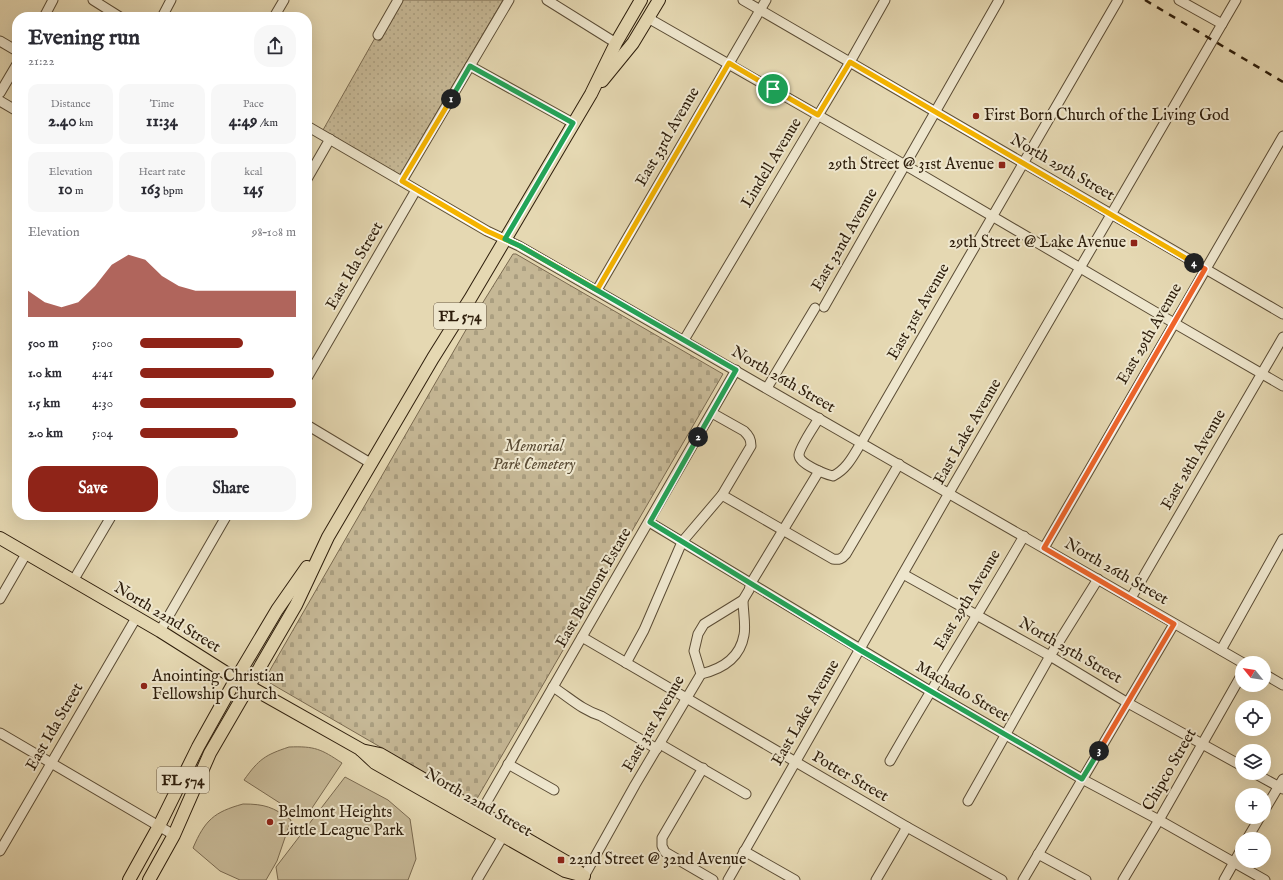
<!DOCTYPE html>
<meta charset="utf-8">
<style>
:root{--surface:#fff;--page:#f7f7f7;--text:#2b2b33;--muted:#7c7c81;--accent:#8f2418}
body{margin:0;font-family:"IM FELL English",serif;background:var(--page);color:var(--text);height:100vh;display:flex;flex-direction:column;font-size:15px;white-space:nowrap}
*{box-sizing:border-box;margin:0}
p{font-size:13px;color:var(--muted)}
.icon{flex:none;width:22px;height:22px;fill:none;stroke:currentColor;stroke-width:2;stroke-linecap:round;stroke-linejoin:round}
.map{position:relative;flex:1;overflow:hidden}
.details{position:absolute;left:12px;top:12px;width:300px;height:508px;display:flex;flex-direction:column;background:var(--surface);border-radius:16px;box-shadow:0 4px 16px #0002}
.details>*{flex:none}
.needle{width:26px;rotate:300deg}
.controls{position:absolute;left:1235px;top:656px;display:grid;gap:8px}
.controls a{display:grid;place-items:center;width:36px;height:36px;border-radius:50%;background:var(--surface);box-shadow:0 4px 16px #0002;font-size:20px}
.pin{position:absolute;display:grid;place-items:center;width:34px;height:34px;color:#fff;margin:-17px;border:2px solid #fff;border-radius:50%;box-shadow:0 1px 4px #0007}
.km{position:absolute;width:20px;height:20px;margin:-10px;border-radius:50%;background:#222;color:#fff;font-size:11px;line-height:20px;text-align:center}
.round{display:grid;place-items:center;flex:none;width:42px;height:42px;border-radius:16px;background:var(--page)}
.head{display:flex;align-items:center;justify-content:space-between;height:68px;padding:0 16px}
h1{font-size:22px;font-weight:700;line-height:30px}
.metrics{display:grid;grid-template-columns:repeat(3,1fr);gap:6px;height:68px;padding:4px 16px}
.metrics div{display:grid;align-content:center;border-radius:10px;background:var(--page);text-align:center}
.metrics b{font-size:17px;font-weight:700}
.metrics small{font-size:11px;font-weight:400}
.metrics p{font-size:11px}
.chart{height:112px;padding:8px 16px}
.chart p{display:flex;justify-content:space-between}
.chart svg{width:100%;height:72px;margin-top:4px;fill:var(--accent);opacity:.7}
.cta{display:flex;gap:8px;margin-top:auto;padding:8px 16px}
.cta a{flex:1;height:46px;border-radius:16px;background:var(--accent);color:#fff;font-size:16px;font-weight:700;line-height:46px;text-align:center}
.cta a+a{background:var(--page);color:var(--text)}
ul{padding:0 16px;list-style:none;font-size:13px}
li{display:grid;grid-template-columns:64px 48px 1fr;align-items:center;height:30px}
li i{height:10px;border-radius:5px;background:var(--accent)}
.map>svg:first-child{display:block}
</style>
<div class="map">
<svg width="1283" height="880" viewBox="0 0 1283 880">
<defs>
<pattern id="cemetery-stones" width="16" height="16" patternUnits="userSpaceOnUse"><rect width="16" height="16" fill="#c6b896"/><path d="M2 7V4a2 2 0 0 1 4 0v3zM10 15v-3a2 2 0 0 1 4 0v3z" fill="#aa9e80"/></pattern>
<pattern id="park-dots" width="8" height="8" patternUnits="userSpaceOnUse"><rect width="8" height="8" fill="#c6b896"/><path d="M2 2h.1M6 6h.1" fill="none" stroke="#aa9e80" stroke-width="1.8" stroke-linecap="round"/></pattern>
</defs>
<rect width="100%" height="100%" fill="#e5d8b2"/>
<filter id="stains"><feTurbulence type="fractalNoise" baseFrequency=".005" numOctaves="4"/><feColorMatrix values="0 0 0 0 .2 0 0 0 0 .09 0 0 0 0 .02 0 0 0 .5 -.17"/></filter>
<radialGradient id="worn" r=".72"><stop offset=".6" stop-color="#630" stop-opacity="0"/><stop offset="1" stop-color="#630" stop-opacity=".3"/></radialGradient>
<g fill="#c6b896" stroke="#7a6a50">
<path d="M 289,747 C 315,746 321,749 342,763 L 308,814 L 297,814 L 244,780 C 259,759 265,755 289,747 Z"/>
<polygon points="345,777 388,800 410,819 416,859 408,880 278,880 276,867"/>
<path d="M 243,804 C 265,804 273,807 291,820 L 277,861 L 266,880 L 240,880 L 220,871 L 193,848 C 205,820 214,812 243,804 Z"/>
</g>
<polygon fill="url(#cemetery-stones)" stroke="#7a6a50" points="513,254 516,254 723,374 475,802 270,683 266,677 467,328"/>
<polygon fill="url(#park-dots)" stroke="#7a6a50" points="403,0 503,0 400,175 323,130 375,38 380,41"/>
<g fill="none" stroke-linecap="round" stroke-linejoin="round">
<g stroke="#5b4c35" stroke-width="11">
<g id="minor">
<polyline points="93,0 120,17"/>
<polyline points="547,0 616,43"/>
<polyline points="743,0 1283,314"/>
<polyline points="1179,0 1222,24"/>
<polyline points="44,17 53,0"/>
<polyline points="162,17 171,0"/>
<polyline points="274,17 284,0"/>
<polyline points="648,18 905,165 1174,323 1283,386"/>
<polyline points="378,35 398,0"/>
<polyline points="0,41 17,51"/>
<polyline points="470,66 573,123"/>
<polyline points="0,93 17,64"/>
<polyline points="0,101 17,111"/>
<polyline points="307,126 487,231 519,246 1243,663"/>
<polyline points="307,179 330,139"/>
<polyline points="402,181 509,0"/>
<polyline points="597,290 766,0"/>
<polyline points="824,307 999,0"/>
<polyline points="684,340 850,62 885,0"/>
<polyline points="307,378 416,190"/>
<polyline points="767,388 815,308"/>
<path d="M 819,418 C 815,425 799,448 799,455 C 799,464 825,474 833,476 C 847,469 853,456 861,443 L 1118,0"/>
<polyline points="307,425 372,464"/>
<path d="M 722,495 L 833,559 C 839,560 842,559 846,554 L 899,464"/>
<polyline points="649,522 930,691 1082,779 1159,820 1265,880"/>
<polyline points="1044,548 1283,136"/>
<polyline points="903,574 1050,656 1128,703 1242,766"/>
<polyline points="73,581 112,515"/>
<polyline points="1131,598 1283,337"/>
<polyline points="0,599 26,554"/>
<polyline points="160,631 227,515"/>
<polyline points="582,637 907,827 1002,880"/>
<polyline points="1221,650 1283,539"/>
<path d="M 626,663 L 644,630 L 682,542 L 722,495 L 751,446 C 751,439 749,436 744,431 L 712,413"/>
<path d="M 701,674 C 722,669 740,658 744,635 C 746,627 743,610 743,600"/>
<polyline points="1264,674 1283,685"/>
<path d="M 553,687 C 570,698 582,710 601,716 L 657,749"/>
<polyline points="0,733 174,835"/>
<polyline points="660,744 746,794"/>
<path d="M 890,761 C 933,685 980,612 1024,536"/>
<polyline points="508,764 554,790"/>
<polyline points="703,768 662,838 662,846 665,852 713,880"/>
<polyline points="1254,773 1283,789"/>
<polyline points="968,801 1050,656 1098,579"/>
<polyline points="1264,811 1283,779"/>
<polyline points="478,817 736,370"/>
<polyline points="1247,839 1260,817"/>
<polyline points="0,851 136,618"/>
<polyline points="744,851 795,880"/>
<polyline points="1038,854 1086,880"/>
<polyline points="477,880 506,831"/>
<polyline points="582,880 635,785 701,674 694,651 698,634 704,624 743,600 749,590 751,583 819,471"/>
<polyline points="728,880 953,486 1236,0"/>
<polyline points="876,880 907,827"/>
<polyline points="1023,880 1174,624"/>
<polyline points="1123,880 1159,820 1242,674"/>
<polyline points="1224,880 1242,848"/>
</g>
</g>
<g stroke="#2d1d0b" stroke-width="14">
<g id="major">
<polyline points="602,81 633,43 659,0"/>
<polyline points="0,538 160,631 236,679 360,749 375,763 565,871 584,876"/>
<polyline points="361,750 380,754 570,864 581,874"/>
<polyline points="129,880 159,826 198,747 236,679 277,610 307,567"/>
<polyline points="149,880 174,835 210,753 296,605 328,537 433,358 470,299 591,94 616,43 641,0"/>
</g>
</g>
<use href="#minor" stroke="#eee6cd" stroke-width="9"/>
<use href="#major" stroke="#e5d8b2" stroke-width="12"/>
<polyline stroke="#2d1d0b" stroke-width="2.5" stroke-dasharray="7 7" stroke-linecap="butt" points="1145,0 1283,82"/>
</g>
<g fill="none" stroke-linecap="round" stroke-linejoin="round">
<g stroke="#fff" stroke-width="8">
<polyline id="split-1" points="451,99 402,181 487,231 520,246 597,290 729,63 773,89"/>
</g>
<g stroke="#fff" stroke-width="8">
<polyline id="split-2" points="451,99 470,66 573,123 505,239 520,246 736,370 698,437"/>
</g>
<g stroke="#fff" stroke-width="8">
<polyline id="split-3" points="698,437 650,522 860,650 1082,779 1099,751"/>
</g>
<g stroke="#fff" stroke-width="8">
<polyline id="split-4" points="1099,751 1174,624 1044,548 1205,269 1194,263"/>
</g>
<g stroke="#fff" stroke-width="8">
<polyline id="split-5" points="773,89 818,115 850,62 1194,263"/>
</g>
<use href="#split-1" stroke="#f5b400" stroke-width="5"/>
<use href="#split-2" stroke="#22a559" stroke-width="5"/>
<use href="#split-3" stroke="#22a559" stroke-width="5"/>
<use href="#split-4" stroke="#f0652b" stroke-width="5"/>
<use href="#split-5" stroke="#f5b400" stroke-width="5"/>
</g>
<g fill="#8f2418" stroke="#eee6cd" stroke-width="1.5">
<circle cx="976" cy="116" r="4"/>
<rect x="998" y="161" width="8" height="8" rx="2"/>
<rect x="1130" y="239" width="8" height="8" rx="2"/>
<circle cx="144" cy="686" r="4"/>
<circle cx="270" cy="822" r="4"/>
<rect x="557" y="856" width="8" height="8" rx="2"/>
</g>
<g text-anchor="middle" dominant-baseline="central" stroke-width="4" stroke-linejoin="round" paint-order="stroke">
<g fill="#eee6cd" stroke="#675945" stroke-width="1">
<rect x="434" y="303" width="52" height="26" rx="3"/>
<rect x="157" y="767" width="52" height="26" rx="3"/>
</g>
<g font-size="15" font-weight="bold" fill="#2d1d0b">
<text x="460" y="316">FL 574</text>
<text x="183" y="780">FL 574</text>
</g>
<g font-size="16" fill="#2d1d0b" stroke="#eee6cd" text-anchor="start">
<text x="984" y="116">First Born Church of the Living God</text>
<text x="994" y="165" text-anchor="end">29th Street @ 31st Avenue</text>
<text x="1126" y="243" text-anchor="end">29th Street @ Lake Avenue</text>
<text x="152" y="677">Anointing Christian<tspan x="152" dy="18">Fellowship Church</tspan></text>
<text x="278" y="813">Belmont Heights<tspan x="278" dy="18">Little League Park</tspan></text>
<text x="569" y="860">22nd Street @ 32nd Avenue</text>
</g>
<g font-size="16" fill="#2d1d0b" stroke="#eee6cd">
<text transform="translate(668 137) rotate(-60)">East 33rd Avenue</text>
<text transform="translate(772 163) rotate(-59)">Lindell Avenue</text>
<text transform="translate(1062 168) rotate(30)">North 29th Street</text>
<text transform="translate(845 240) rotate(-60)">East 32nd Avenue</text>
<text transform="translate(355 266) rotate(-60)">East Ida Street</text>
<text transform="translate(919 312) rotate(-60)">East 31st Avenue</text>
<text transform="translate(1150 334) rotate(-60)">East 29th Avenue</text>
<text transform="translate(783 380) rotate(30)">North 26th Street</text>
<text transform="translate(968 432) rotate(-60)">East Lake Avenue</text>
<text transform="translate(1194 460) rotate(-60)">East 28th Avenue</text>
<text transform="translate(1116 572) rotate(30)">North 26th Street</text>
<text transform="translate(594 588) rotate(-60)">East Belmont Estate</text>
<text transform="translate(968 600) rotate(-59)">East 29th Avenue</text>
<text transform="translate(167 618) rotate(31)">North 22nd Street</text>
<text transform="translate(1070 651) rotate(30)">North 25th Street</text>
<text transform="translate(962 692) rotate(30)">Machado Street</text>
<text transform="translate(806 713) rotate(-60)">East Lake Avenue</text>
<text transform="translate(654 724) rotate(-60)">East 31st Avenue</text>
<text transform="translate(55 727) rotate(-60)">East Ida Street</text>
<text transform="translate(1170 770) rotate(-60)">Chipco Street</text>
<text transform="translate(850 777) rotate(30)">Potter Street</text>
<text transform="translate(478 803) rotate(30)">North 22nd Street</text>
</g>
<g font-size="16" font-style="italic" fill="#5b4c35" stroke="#eee6cd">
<text x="534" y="447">Memorial<tspan x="534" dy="18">Park Cemetery</tspan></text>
</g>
</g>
<rect width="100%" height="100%" filter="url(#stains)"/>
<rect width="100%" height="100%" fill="url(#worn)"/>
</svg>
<div class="controls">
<a><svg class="needle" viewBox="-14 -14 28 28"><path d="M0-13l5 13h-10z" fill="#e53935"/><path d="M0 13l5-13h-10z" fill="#7c7c81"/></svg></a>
<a><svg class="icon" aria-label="locate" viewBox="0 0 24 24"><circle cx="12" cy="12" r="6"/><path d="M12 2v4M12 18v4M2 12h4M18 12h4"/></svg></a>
<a><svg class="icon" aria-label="layers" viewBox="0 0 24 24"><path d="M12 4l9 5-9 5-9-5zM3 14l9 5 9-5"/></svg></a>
<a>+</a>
<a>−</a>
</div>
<div class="pin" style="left:773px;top:89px;background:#1e9e55"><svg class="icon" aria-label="arrive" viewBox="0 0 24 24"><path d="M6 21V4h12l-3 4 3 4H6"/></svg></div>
<b class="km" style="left:451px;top:99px">1</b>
<b class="km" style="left:698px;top:437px">2</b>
<b class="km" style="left:1099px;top:751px">3</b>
<b class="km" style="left:1194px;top:263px">4</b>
<section class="details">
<div class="head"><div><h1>Evening run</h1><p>21:22</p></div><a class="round"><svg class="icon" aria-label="share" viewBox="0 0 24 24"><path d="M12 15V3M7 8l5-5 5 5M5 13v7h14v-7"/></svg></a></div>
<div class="metrics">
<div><p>Distance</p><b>2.40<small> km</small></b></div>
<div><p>Time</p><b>11:34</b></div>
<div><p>Pace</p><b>4:49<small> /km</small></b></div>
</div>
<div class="metrics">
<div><p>Elevation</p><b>10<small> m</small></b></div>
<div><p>Heart rate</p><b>163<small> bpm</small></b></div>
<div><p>kcal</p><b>145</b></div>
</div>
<div class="chart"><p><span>Elevation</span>98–108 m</p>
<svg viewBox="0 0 160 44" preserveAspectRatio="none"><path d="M0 44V28L10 35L20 38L30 35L40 25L50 12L60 6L70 9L80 19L90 25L100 28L110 28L120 28L130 28L140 28L150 28L160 28V44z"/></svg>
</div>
<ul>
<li><b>500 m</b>5:00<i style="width:66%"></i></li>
<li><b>1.0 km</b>4:41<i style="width:86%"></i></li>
<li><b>1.5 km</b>4:30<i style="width:100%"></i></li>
<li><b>2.0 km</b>5:04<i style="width:63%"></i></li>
</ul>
<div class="cta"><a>Save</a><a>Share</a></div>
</section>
</div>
